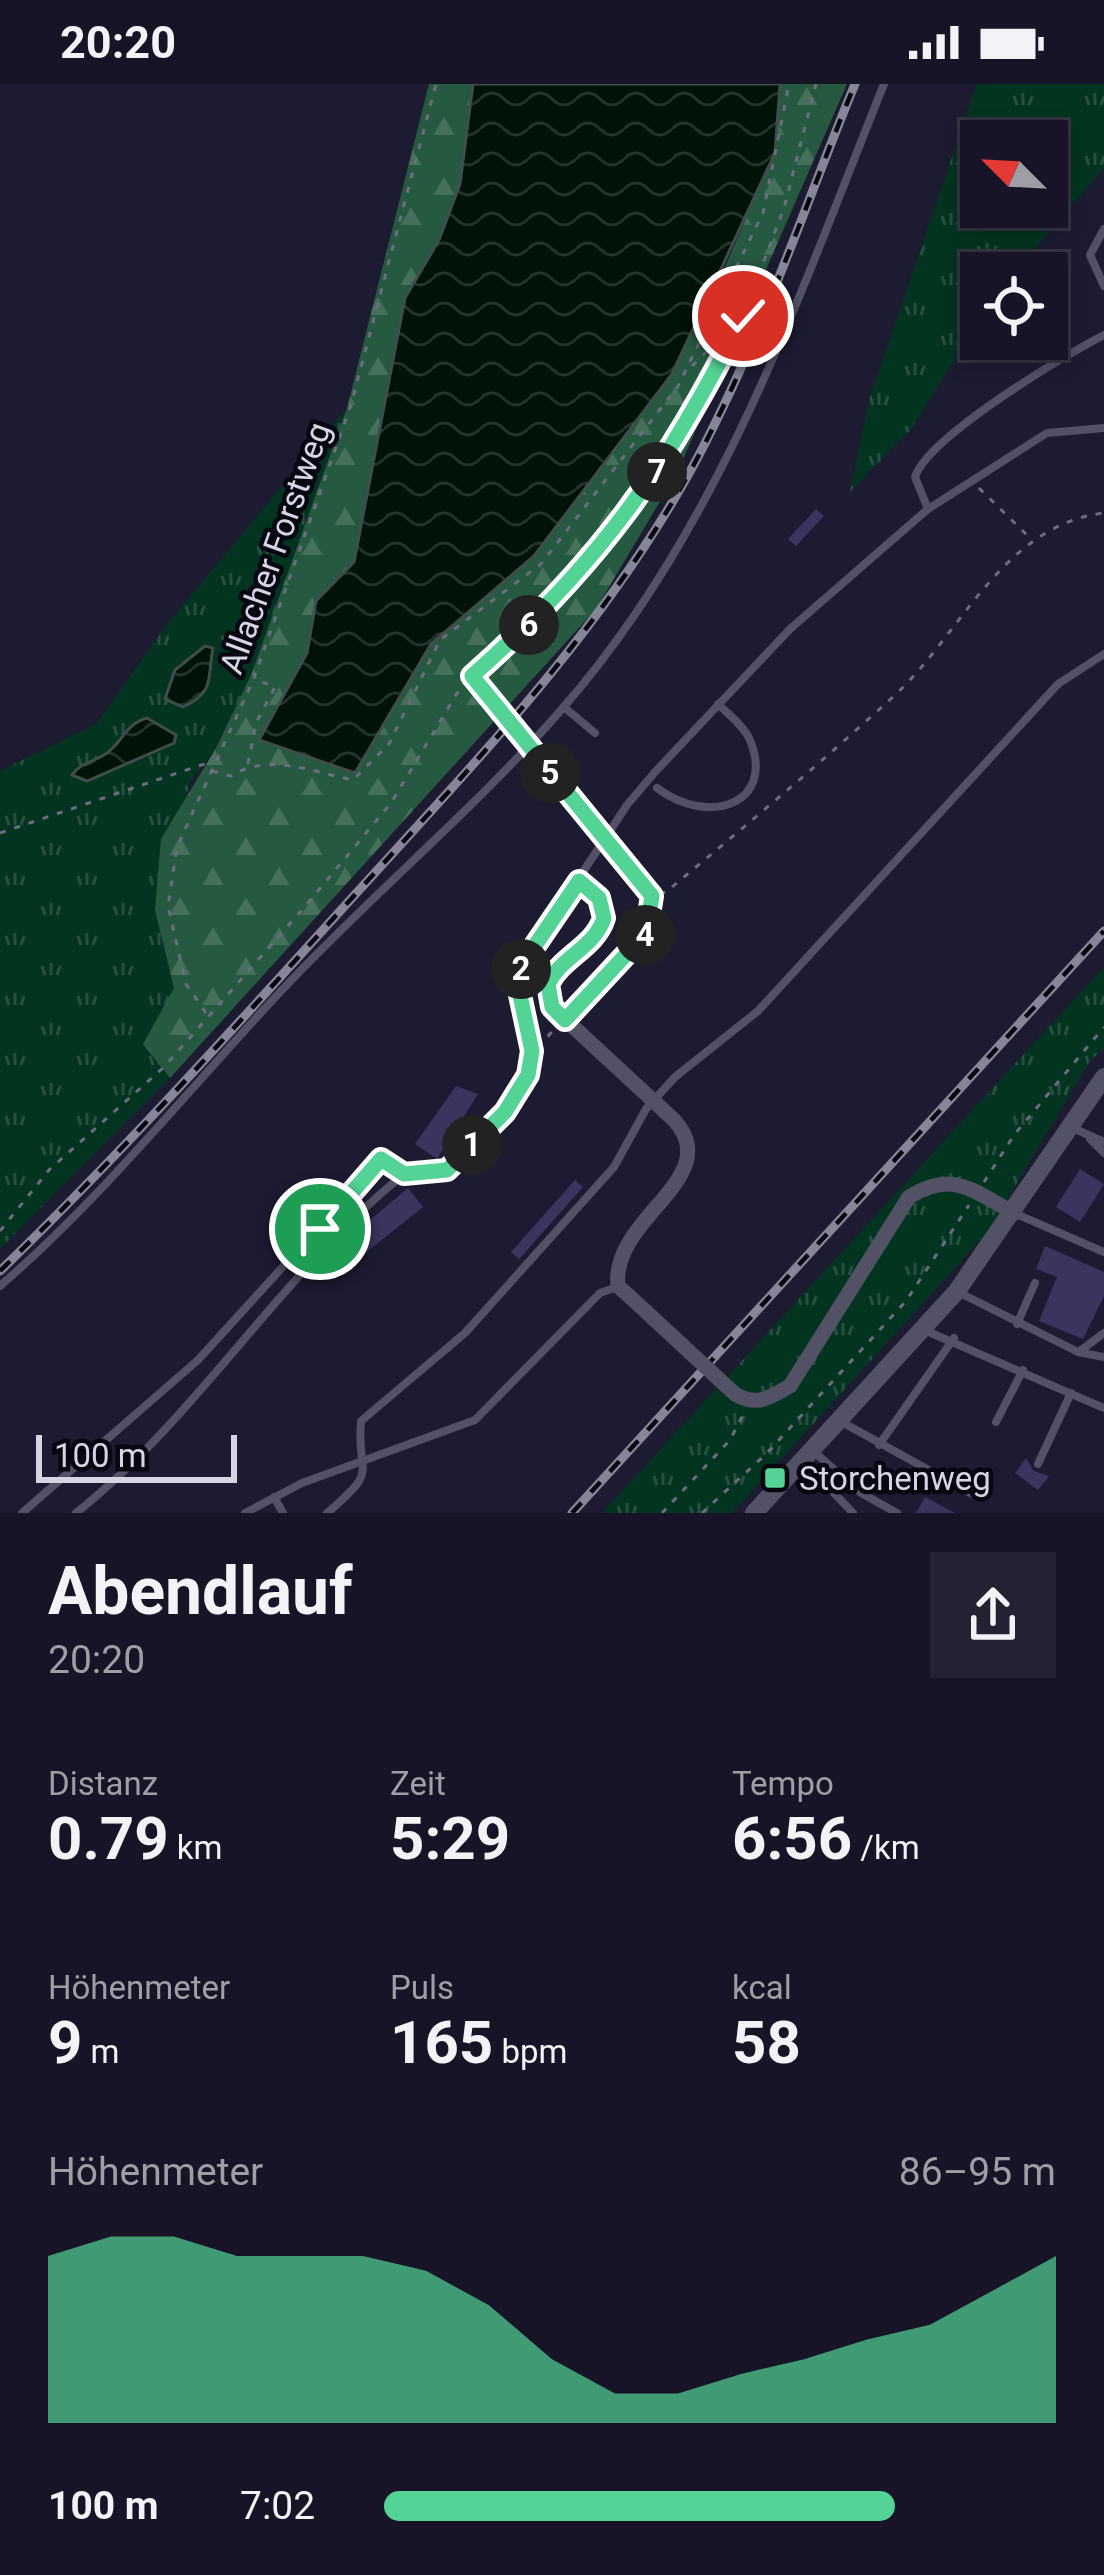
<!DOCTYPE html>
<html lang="de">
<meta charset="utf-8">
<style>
:root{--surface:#161426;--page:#232132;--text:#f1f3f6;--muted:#9e9ea7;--line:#353343;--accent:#53d396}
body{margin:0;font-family:Roboto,sans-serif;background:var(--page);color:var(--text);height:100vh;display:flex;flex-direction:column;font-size:45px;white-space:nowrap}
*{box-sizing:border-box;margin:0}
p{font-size:39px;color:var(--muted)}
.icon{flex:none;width:66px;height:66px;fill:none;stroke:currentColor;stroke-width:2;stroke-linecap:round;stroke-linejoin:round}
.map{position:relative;height:1429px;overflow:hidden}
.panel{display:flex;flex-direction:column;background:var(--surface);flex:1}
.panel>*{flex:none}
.needle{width:78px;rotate:294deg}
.controls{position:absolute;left:960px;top:36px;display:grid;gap:24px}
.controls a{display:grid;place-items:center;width:108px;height:108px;border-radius:0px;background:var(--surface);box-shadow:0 6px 18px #0003,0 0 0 3px var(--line);font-size:60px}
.scale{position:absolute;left:36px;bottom:30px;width:201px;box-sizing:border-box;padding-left:12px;border:6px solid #d5d5e5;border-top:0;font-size:33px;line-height:42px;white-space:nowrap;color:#d5d5e5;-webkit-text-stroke:9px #080711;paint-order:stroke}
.pin{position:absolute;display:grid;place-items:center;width:102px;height:102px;color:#fff;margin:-51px;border:6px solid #fff;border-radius:50%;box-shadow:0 3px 12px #0007}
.km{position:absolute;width:60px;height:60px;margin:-30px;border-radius:50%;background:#222;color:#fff;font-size:33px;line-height:60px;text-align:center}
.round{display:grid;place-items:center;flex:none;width:126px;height:126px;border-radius:0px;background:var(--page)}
.headline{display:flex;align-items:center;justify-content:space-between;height:204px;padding:0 48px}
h1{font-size:66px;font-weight:700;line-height:90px}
.metrics{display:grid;grid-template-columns:repeat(3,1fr);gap:18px;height:204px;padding:12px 48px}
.metrics div{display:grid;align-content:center}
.metrics b{font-size:60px;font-weight:700}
.metrics small{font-size:33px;font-weight:400}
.metrics p{font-size:33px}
.chart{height:336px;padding:24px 48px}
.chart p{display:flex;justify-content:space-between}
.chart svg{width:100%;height:216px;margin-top:12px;fill:var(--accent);opacity:.7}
ul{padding:0 48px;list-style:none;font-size:39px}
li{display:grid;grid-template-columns:192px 144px 1fr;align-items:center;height:90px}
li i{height:30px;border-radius:15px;background:var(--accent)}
.status{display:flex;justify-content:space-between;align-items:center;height:84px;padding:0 60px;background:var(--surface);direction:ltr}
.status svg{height:33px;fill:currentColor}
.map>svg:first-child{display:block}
</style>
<div class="status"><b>20:20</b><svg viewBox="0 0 49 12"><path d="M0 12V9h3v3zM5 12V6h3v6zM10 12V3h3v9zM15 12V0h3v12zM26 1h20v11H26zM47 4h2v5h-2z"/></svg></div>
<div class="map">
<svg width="1104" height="1429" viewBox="0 0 1104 1429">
<defs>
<pattern id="grass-tufts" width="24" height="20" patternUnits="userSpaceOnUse" patternTransform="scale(3)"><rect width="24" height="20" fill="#033420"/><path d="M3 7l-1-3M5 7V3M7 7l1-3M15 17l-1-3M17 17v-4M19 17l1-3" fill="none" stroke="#275040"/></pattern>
<pattern id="forest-firs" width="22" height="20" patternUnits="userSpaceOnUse" patternTransform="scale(3)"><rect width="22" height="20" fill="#265a40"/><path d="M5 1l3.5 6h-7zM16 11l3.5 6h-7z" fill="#45715b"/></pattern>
<pattern id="water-waves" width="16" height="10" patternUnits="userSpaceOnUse" patternTransform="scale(3)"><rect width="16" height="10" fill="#001308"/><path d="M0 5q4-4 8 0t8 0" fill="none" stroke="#24342c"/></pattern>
</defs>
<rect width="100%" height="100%" fill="#1d1b32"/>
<g fill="url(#grass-tufts)" fill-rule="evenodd">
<path d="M 977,0 L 1104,0 L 1104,84 L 1014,189 L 981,189 L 981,233 L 912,344 L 850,408 L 869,316 ZM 981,57 L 1047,57 L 1047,123 L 981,123 Z"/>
<polygon points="347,324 251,591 216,664 190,698 155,826 174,904 144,960 170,994 0,1165 0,687 96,640 169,538"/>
<polygon points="1104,883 1104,964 1090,977 987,1149 732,1429 602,1429"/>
</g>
<polygon fill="url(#forest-firs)" points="429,0 473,0 460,100 439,156 405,214 354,478 316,517 307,569 260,656 354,688 431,560 534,472 724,185 775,69 780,0 847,0 677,389 596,525 170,994 143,960 174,904 155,826 161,755 216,664 251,591 347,324"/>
<g fill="url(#water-waves)" stroke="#404d4a" stroke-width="3">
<polygon points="473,0 780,0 775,69 672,290 534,472 431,560 355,689 259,656 307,569 316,517 354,478 405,214 439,156 460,100"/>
<path d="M 205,562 L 213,564 C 207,593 216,608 183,623 L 165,615 L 175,586 Z"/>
<path d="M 147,634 L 176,651 L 174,659 L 87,697 L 72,691 C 81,678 94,678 107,669 C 122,658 127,639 147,634 Z"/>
</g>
<g fill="#39355e">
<polygon points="816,425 824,432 796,462 788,455"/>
<polygon points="456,1002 478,1010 437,1075 415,1060"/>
<polygon points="1080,1085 1104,1100 1080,1138 1056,1123"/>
<polygon points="575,1096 583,1103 519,1175 511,1168"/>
<polygon points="408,1104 423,1123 354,1178 340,1161"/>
<polygon points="1045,1162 1104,1188 1104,1212 1083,1255 1039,1237 1057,1193 1036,1185"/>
<polygon points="1026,1374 1034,1387 1049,1392 1038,1406 1015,1389"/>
<polygon points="925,1413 955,1429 916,1429"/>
</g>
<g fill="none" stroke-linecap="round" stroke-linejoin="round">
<g stroke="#6d6c80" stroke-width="3" stroke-dasharray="6 9" stroke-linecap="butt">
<polyline points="692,282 741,234"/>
<polyline points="979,404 1032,456"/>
<polyline points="473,593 496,622"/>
<polyline points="248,680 256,639 275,603 254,595"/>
<path d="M 212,687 L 231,692 C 269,668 312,688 353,696 L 389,660 L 440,556 L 541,480 L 678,302 L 763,129 L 789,0"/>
<polyline points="0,749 213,677"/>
<path d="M 617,773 L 652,812 L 666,808 C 743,744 821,679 895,611 C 961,550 1003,441 1104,429"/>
<polyline points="575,925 646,849 652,814"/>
<polyline points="206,929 186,900 168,822 177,763 254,594 351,321 436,0"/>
<polyline points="537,963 556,944"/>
<polyline points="984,1098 1014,1051 1104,943"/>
<polyline points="0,1147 49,1086 165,982 302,826 391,719 462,601 549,523 630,427 701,317 743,232 784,124 816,0"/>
<polyline points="662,1429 730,1356 744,1329"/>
<polyline points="702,1429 767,1369 906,1217 969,1121"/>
</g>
<g stroke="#525165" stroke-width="8">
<polyline points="1104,145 1090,171 1104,202"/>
<path d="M 928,425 L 915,393 C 928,353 1063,272 1104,251"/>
<polyline points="564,623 595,649"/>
<path d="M 657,704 C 709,743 776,720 750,656 C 744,642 728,630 718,620"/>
<polyline points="1073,1044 1104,1058"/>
<polyline points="1090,1055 1104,1069"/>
<polyline points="1016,1130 1104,1168"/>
<path d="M 0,1202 C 103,1113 188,1006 281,907 C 372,810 475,725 562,625 C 719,446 797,217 884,0"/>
<polyline points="958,1208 1078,1268 1104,1273"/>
<polyline points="1017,1240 1035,1199"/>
<polyline points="924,1246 1104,1324"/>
<polyline points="1080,1267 1104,1249"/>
<polyline points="840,1337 972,1410"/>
<polyline points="996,1338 1023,1286"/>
<polyline points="879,1361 954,1254"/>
<polyline points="813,1367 861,1409 897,1429"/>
<polyline points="1038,1380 1071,1309"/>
<polyline points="830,1383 833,1408 853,1429"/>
<polyline points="274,1413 283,1429"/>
<polyline points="22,1429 198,1276 381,1075 404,1090"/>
<path d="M 76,1429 C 198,1332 278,1194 398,1095 C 413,1083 426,1094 441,1088 C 472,1076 524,1009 532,978 L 516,911 L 523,879 L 627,721 L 655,688 L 790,545 L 928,425 L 1047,349 L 1104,344"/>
<polyline points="245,1429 302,1399 475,1336 600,1209 617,1203"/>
<path d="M 327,1429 C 382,1382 356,1394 361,1337 L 465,1249 L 614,1083 L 646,1025 L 675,993 L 758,927 L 1058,600 L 1104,570"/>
</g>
<g stroke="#525165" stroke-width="15">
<polyline points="579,797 604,823 602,843 562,878 547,908 552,923 581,950"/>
<path d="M 641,1223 L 618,1202 C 610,1134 727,1094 674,1036"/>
<path d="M 735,1310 C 757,1323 769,1314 790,1302 L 909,1113 C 954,1085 973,1108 1015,1129"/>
</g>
<polyline stroke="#525165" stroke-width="18" points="754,1429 957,1207 1104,993"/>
<g stroke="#878699" stroke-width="9">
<g id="rail">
<path d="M 0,1187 C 126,1065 243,934 361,804 C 482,671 605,542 692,384 C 759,261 802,128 855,0"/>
<polyline points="572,1429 1104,847"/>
</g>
</g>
<use href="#rail" stroke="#080711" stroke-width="4.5" stroke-dasharray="14" stroke-linecap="butt"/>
<polyline stroke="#6d6c80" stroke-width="3" stroke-dasharray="6 9" stroke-linecap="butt" points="496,622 617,773"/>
<g stroke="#525165" stroke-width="15">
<polyline points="581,950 674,1036"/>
<polyline points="641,1223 735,1310"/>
</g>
</g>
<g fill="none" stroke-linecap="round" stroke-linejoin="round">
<g stroke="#fff" stroke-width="24">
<path id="route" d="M 320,1145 L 381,1075 L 404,1090 L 447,1086 L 505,1028 L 528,991 L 532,967 L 517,897 L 523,879 L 579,797 L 599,814 L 604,834 C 595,863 561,873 548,900 L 552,923 L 565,936 L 646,849 L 652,812 L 472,592 C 598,481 669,382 743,232"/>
</g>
<use href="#route" stroke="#53d396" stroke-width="15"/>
</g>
<rect fill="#53d396" stroke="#080711" stroke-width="4.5" x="763" y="1382" width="24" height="24" rx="6"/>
<g text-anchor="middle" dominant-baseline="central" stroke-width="9" stroke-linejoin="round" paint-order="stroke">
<g font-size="33" fill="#d5d5e5" stroke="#080711">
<text transform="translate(275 464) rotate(-70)">Allacher Forstweg</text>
</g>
<g font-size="33" fill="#d5d5e5" stroke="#080711" text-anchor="start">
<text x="799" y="1394">Storchenweg</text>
</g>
</g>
</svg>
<div class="controls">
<a><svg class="needle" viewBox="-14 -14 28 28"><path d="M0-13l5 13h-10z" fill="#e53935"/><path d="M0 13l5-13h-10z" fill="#9e9ea7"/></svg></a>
<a><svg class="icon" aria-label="locate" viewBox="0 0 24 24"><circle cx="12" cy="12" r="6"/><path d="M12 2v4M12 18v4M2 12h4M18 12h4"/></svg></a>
</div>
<div class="scale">100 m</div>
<div class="pin" style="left:320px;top:1145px;background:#1e9e55"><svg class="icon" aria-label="arrive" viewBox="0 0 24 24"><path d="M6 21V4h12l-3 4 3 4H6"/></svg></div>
<div class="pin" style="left:743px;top:232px;background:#d93025"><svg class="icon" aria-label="check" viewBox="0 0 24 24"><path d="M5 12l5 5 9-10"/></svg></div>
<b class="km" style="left:472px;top:1061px">1</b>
<b class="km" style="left:521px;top:885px">2</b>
<b class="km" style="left:645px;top:851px">4</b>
<b class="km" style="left:550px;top:689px">5</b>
<b class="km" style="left:529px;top:541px">6</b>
<b class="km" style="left:657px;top:388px">7</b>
</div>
<section class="panel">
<div class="headline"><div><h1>Abendlauf</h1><p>20:20</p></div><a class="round"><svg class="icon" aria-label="share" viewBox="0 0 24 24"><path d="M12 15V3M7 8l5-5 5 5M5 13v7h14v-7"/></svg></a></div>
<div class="metrics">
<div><p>Distanz</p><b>0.79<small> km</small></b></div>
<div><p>Zeit</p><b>5:29</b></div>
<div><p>Tempo</p><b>6:56<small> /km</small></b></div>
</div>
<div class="metrics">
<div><p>Höhenmeter</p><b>9<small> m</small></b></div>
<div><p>Puls</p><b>165<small> bpm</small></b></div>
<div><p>kcal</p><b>58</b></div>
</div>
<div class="chart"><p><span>Höhenmeter</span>86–95 m</p>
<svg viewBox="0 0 160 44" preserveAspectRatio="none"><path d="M0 44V10L10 6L20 6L30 10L40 10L50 10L60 13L70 20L80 31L90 38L100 38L110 34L120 31L130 27L140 24L150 17L160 10V44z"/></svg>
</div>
<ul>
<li><b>100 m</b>7:02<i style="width:76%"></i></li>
</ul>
</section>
